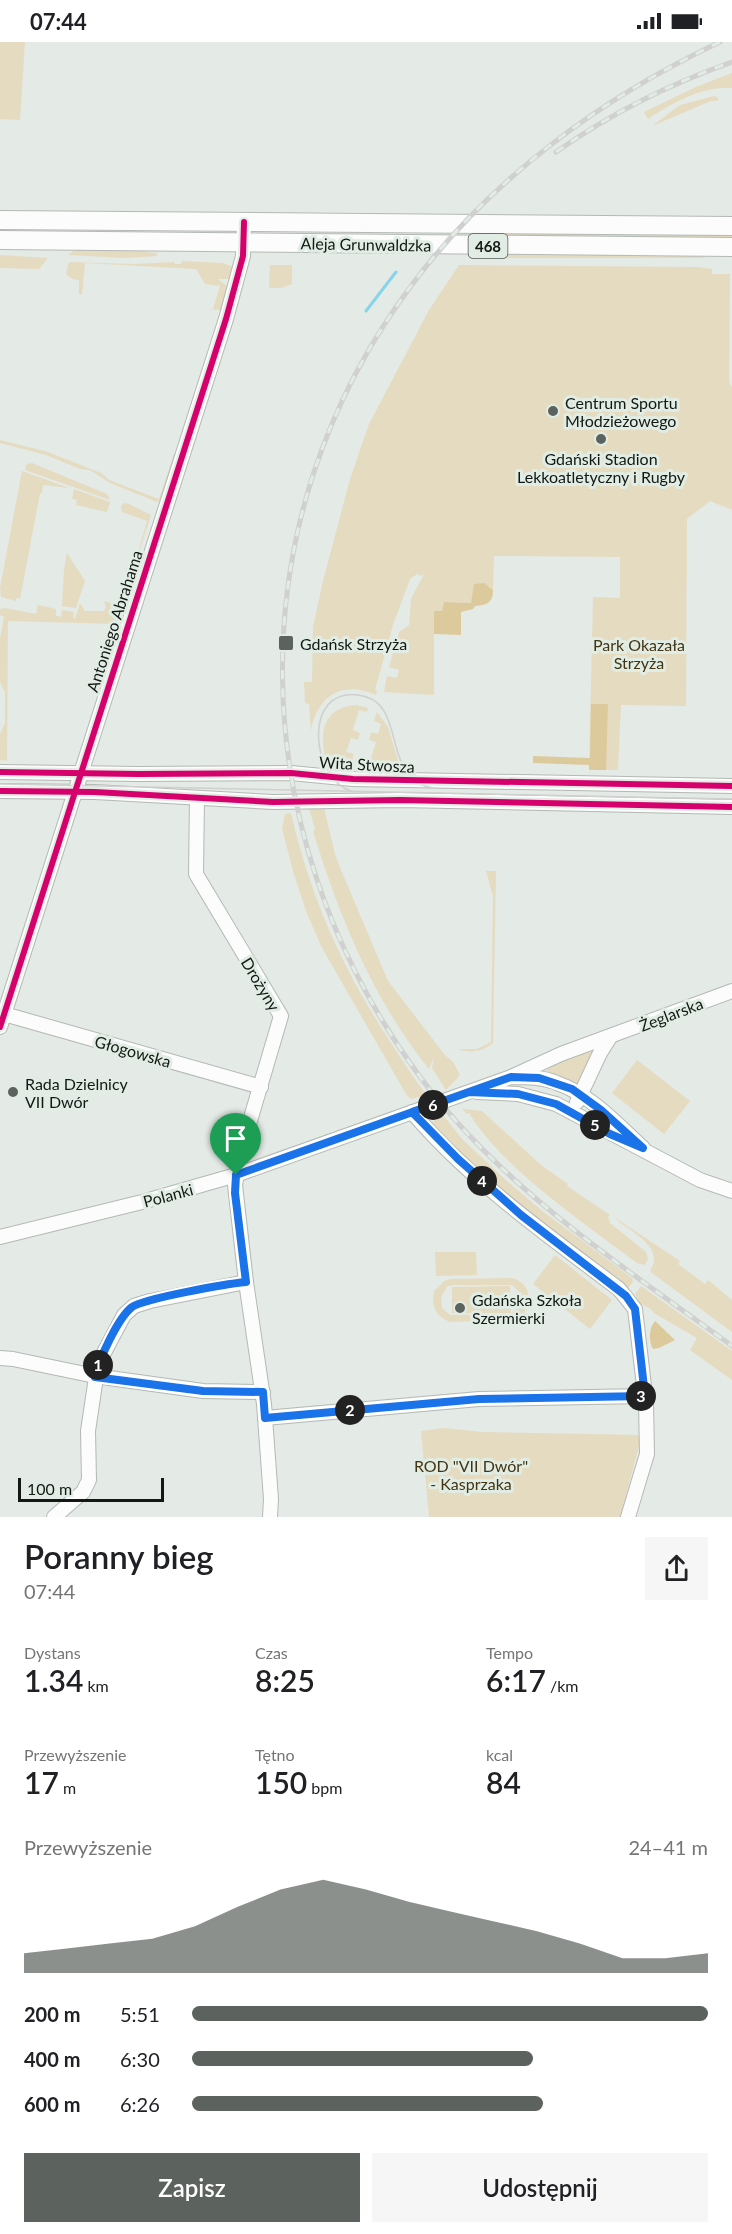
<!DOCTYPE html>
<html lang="pl">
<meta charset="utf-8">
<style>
:root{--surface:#fff;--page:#f6f6f6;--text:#202124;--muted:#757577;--accent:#5c625d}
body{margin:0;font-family:Lato,sans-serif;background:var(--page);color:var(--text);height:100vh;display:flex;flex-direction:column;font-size:22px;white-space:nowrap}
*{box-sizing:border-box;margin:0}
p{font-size:20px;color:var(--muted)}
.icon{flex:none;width:33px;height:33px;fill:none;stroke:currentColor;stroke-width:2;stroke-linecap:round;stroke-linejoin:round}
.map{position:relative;height:1475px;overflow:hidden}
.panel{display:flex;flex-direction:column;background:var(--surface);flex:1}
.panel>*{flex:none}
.scale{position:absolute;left:18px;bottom:15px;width:146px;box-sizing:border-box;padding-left:6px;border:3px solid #131814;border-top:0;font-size:16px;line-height:21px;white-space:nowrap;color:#131814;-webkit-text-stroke:4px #e1ede4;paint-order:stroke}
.pin{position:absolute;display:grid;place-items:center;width:51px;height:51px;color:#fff;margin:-62px -26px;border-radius:50% 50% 50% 0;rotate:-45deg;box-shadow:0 0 6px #0007}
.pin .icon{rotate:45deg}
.km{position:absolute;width:30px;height:30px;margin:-15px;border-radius:50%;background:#222;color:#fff;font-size:16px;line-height:30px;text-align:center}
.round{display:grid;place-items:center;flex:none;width:63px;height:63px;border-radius:0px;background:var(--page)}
.head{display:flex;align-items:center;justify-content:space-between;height:102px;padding:0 24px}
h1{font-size:33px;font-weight:600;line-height:45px}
.metrics{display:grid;grid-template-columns:repeat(3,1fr);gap:9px;height:102px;padding:6px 24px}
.metrics div{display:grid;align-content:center}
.metrics b{font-size:30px;font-weight:600}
.metrics small{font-size:16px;font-weight:400}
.metrics p{font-size:16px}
.chart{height:168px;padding:12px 24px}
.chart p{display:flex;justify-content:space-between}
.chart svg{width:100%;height:108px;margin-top:6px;fill:var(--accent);opacity:.7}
.cta{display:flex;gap:12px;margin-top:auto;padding:12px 24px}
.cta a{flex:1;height:69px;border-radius:0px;background:var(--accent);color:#fff;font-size:24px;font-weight:600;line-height:69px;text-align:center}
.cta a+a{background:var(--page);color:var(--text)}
ul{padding:0 24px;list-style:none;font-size:20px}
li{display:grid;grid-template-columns:96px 72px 1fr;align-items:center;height:45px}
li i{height:15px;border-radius:8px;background:var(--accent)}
.status{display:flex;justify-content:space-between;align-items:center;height:42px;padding:0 30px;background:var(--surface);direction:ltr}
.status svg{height:16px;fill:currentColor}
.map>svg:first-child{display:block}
</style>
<div class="status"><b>07:44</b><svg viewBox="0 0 49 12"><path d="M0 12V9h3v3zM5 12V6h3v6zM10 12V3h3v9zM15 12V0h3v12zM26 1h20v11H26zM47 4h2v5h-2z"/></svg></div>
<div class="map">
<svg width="732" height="1475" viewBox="0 0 732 1475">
<rect width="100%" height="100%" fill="#e4eae5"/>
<g fill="#e5dbc0" fill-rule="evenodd">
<polygon points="0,0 25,0 20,78 0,77"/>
<path d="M 732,31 L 732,46 C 702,44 672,61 648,77 L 644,70 L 696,45 Z"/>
<polygon points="714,54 718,56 718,59 711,59 652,84 680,63"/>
<polygon points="473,190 732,192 732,197 468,195"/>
<polygon points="76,207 129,208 157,211 157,214 124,216 68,213"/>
<polygon points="492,211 688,212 707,216 485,216"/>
<polygon points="0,213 48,216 39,227 0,226"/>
<polygon points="182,219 223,221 233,225 234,227 230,237 217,237 226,243 227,247 223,268 204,267 213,267 220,244 205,242 196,227 85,221 82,253 79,252 79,238 72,237 66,232 69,220 134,222 174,220 175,222 181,222"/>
<polygon points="270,223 292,223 292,242 281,246 269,246"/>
<path d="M 459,223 L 698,225 L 712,227 L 712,232 L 730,232 L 729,340 L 732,345 L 732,491 L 732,468 L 710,459 L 687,477 L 686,664 L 621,663 L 618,728 L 589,728 L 593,555 L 620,556 L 620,515 L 494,514 L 493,548 L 489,544 L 471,561 L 444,560 L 442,570 L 434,570 L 434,653 L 384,650 L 387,634 L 397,636 L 399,628 L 389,625 L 399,590 L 409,583 L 411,557 L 424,532 L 421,534 L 417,532 L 410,537 L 393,583 L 375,648 L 377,649 L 376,653 C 342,638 317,654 311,689 L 309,662 L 305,661 L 304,640 L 312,640 L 313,585 L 323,539 L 350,437 L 369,382 L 429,268 Z"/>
<polygon points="0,398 48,410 101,431 109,438 159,457 174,412 172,410 176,414 162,457 157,460 110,441 90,428 80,427 46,413 0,401"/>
<polygon points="32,421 107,452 110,458 25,428 27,422"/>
<polygon points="22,429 69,446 43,443 42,451 40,451 20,557 16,556 16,559 1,555 0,546"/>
<polygon points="74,447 110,460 107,470 76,463 77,458 72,457"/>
<polygon points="124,461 129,462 151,473 132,531 147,479 122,470 121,464"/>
<polygon points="67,511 85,539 76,566 62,564 64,527"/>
<polygon points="129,537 131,537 117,582 8,579 7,719 0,718 0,692 5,681 5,650 0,640 0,597 4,575 0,573 0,567 5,566 36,572 38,563 56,567 56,574 61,575 62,568 74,570 73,576 75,577 80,561 85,569 104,569 106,565 104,559 120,564"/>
<path d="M 356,663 L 368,666 L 367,670 L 359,668 L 353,688 L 360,691 L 358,698 L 351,696 L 346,710 L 354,712 L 350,725 L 328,725 C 319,697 319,666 356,663 Z"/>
<polygon points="377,670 388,685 401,728 361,725 363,715 371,717 376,700 369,698 371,690 378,692 381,682 374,679"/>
<path d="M 309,766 L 324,766 L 335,812 L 341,828 L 388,939 L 444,1012 L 453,1020 L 460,1033 L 446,1048 L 432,1026 L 434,1015 L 429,1027 C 373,957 339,874 313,789 L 315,787 Z"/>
<path d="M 291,771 C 311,858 344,930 393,1004 C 404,1020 414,1037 426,1053 L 411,1057 L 406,1052 L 321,904 L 306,869 L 293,829 L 282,786 L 285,772 Z"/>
<path d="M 486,829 L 496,829 L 493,1001 C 484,1009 470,1012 458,1007 L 477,1007 L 491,1000 L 493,854 Z"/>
<polygon points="598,1005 579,1044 545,1031 552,1022"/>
<polygon points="637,1018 690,1059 664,1092 612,1051"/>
<path d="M 462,1067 L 482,1069 L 541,1123 L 568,1142 L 567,1144 L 610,1173 L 608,1175 L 610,1181 L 646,1210 L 648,1217 L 645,1223 L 637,1221 C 584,1181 503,1127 469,1071 L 467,1072 Z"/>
<polygon points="442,1072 463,1098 508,1140 541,1168 632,1236 633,1240 626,1249 537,1182 468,1121 456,1105 452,1108 428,1084"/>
<path d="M 614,1175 L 680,1219 L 678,1222 L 705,1242 L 708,1238 L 732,1258 L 732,1290 L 652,1231 L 650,1228 C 667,1205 628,1189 614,1175 Z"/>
<polygon points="435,1210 476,1210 477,1233 436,1234"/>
<polygon points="555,1213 612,1258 590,1287 533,1242"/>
<path d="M 512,1236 C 530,1241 532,1257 524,1271 L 537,1271 L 537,1278 L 450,1280 C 435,1274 431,1264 434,1249 L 444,1239 L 451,1237 ZM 453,1243 L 512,1243 L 521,1252 L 520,1264 L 510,1272 L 450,1273 L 442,1266 L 441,1255 L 447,1245 Z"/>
<polygon points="510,1244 511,1271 452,1271 452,1245"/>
<polygon points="641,1244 732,1309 732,1338 690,1308 697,1296 654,1271 651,1267 640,1261 635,1252"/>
<polygon points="444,1386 483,1390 642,1393 620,1475 429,1475 421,1389"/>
</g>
<g fill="#ddca9c">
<path d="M 484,541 L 493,548 C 493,561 487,563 475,564 L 473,567 L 461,570 L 461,593 L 434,592 L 434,569 L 442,569 L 444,560 L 471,561 L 474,542 Z"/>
<polygon points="591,662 608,662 606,728 589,728 589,723 533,721 533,714 590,716"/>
<path d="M 655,1279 L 675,1298 L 659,1306 L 653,1307 C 648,1298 649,1286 655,1279 Z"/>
</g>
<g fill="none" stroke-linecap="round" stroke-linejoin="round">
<polyline stroke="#88d4ea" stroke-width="3" points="366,269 396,230"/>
<g stroke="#b4b9b5" stroke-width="16">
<g id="minor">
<polyline points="0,730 138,732 291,731 353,737 732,744"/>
<polyline points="0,749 95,750 273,760 400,758 732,765"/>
<polyline points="197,756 196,832 281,974 242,1106 235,1143 246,1240 264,1362 271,1457 270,1475"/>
<polyline points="4,972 261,1045"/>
<polyline points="0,985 226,277 243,214 244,180"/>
<polyline points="513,1034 561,1012 732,949"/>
<polyline points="477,1050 518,1052 556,1062 700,1138 732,1149"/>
<polyline points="577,1060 600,1011 610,995"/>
<path d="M 412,1070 C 471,1139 547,1193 619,1247 L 635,1267 L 646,1361 L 647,1412 L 628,1475"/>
<path d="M 0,1195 L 142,1160 L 236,1133 L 511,1035 C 527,1035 543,1035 557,1041 C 591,1053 617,1082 643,1106"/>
<polyline points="0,1316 13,1317 95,1334 203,1349 263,1350"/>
<polyline points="265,1376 479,1357 645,1354"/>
<polyline points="54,1475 83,1450 89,1438 88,1389 98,1322 124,1273 134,1264 150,1259 246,1240"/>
</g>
</g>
<g stroke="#b4b9b5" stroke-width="20">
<g id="major">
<polyline points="0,178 732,184"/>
<polyline points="0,198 732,205"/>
</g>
</g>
<use href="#minor" stroke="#fbfcfb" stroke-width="14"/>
<use href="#major" stroke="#fbfcfb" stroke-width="18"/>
<g stroke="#cfd0cf" stroke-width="1.5">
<polyline points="0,742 732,757"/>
<path d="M 351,749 C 311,736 302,646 358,653 C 410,659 378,737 433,746"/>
</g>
<g stroke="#cfd0cf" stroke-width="5">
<g id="rail">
<path d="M 720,0 C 603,55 492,136 414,240 C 233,479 243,793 418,1032 C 501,1146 620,1222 732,1304"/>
<path d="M 556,110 C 610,72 669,42 732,20"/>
</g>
</g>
<use href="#rail" stroke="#e1ede4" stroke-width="3" stroke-dasharray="9" stroke-linecap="butt"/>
<g stroke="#e1ede4" stroke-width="10">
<g id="cycleway">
<polyline points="0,730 138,732 291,731 353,737 732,744"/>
<polyline points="0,749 95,750 273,760 400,758 732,765"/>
<polyline points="0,985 226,277 243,214 244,180"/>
</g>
</g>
<use href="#cycleway" stroke="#d6006c" stroke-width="6"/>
</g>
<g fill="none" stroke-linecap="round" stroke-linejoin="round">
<g stroke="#fff" stroke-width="12">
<path id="route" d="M 236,1133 L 235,1151 L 246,1240 C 226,1242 146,1256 132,1265 C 118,1276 99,1317 95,1335 L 203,1349 L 263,1350 L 265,1376 L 479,1357 L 645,1354 L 635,1267 L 626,1254 L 521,1173 L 458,1117 L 412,1070 L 469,1050 L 518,1052 L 556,1062 L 610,1092 L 643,1106 L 601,1068 L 572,1047 L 539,1036 L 511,1035 L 236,1133"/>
</g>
<use href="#route" stroke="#1a73e8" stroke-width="8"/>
</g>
<g fill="#5c625d" stroke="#e1ede4" stroke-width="2">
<circle cx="553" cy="369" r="6"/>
<circle cx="601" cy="397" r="6"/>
<rect x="278" y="593" width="16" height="16" rx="3"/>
<circle cx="13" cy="1050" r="6"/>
<circle cx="460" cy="1266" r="6"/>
</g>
<g text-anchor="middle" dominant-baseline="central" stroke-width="6" stroke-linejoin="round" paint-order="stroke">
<rect fill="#e1ede4" stroke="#515852" stroke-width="1.5" x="468.5" y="192" width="39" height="24" rx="4.5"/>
<g font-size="15" font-weight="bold" fill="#131814">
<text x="488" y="204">468</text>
</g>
<g font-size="16" fill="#131814" stroke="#e1ede4">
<text transform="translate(366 202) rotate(1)">Aleja Grunwaldzka</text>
<text transform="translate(114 579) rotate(-72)">Antoniego Abrahama</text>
<text transform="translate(367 722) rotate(3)">Wita Stwosza</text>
<text transform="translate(261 942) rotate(59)">Drożyny</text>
<text transform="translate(671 972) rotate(-21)">Żeglarska</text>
<text transform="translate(133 1009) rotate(16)">Głogowska</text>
<text transform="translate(168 1153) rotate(-15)">Polanki</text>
</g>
<g font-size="16" fill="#131814" stroke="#e1ede4" text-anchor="start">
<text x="565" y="360">Centrum Sportu<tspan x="565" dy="18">Młodzieżowego</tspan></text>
<text x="601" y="416" text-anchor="middle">Gdański Stadion<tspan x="601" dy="18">Lekkoatletyczny i Rugby</tspan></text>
<text x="300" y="601">Gdańsk Strzyża</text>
<text x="25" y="1041">Rada Dzielnicy<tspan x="25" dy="18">VII Dwór</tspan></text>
<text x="472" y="1257">Gdańska Szkoła<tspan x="472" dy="18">Szermierki</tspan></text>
</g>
<g font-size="16" fill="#443411" stroke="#e1ede4">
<text x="639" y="602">Park Okazała<tspan x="639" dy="18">Strzyża</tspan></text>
<text x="471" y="1423">ROD "VII Dwór"<tspan x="471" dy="18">- Kasprzaka</tspan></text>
</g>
</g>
</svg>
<div class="scale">100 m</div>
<div class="pin" style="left:236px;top:1133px;background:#1e9e55"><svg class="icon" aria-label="arrive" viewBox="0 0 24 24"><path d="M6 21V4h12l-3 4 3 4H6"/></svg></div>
<b class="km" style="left:98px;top:1323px">1</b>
<b class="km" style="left:350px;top:1368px">2</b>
<b class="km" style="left:641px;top:1354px">3</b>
<b class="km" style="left:482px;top:1139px">4</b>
<b class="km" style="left:595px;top:1083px">5</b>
<b class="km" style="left:433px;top:1063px">6</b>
</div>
<section class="panel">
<div class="head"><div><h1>Poranny bieg</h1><p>07:44</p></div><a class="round"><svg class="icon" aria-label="share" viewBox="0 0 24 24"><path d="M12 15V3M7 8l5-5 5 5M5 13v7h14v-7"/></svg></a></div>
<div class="metrics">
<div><p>Dystans</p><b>1.34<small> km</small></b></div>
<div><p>Czas</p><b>8:25</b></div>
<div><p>Tempo</p><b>6:17<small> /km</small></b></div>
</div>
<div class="metrics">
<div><p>Przewyższenie</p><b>17<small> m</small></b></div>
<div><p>Tętno</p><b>150<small> bpm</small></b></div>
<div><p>kcal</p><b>84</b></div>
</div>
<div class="chart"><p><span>Przewyższenie</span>24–41 m</p>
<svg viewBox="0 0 160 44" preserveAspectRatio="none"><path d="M0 44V36L10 34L20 32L30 30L40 25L50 17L60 10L70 6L80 10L90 15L100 19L110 23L120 27L130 32L140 38L150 38L160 36V44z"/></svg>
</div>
<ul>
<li><b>200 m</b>5:51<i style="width:100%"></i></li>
<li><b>400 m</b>6:30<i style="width:66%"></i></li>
<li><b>600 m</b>6:26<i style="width:68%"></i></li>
</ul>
<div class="cta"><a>Zapisz</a><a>Udostępnij</a></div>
</section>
